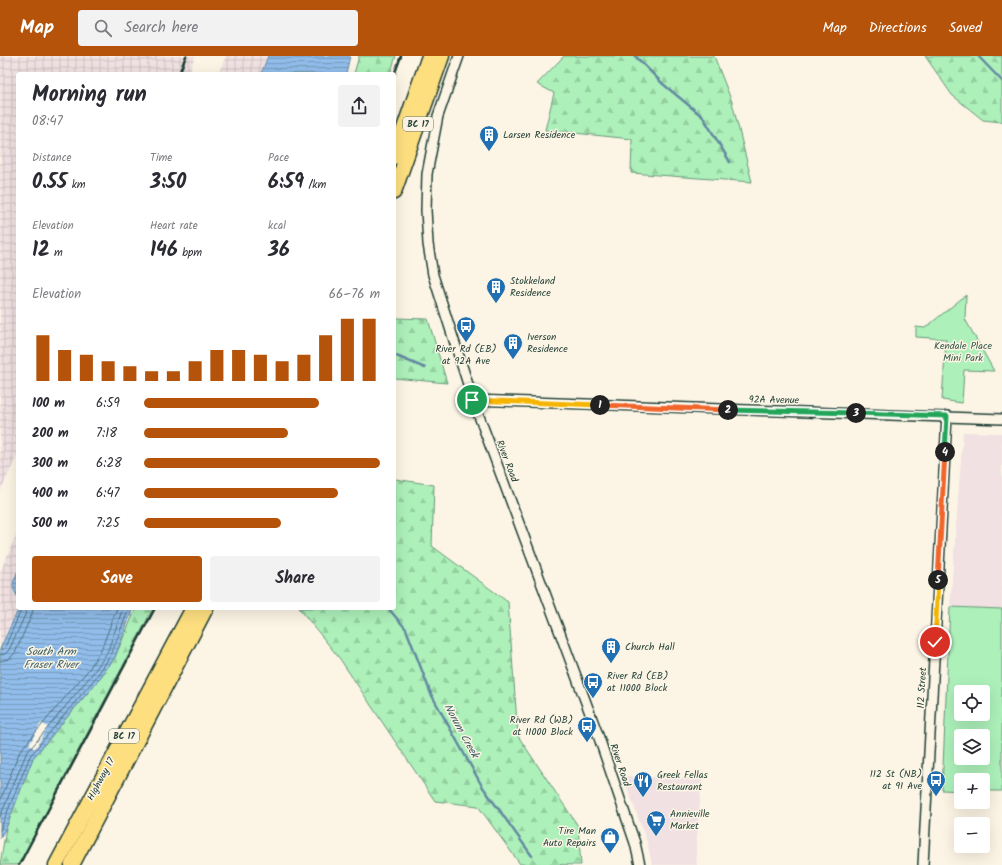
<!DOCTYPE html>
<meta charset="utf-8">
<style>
:root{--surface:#fff;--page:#f2f2f3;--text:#2b2b33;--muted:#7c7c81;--accent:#b45309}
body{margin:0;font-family:Kalam,sans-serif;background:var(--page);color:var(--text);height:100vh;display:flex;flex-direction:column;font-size:15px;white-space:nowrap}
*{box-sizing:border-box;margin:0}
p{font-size:13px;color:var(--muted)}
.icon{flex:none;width:22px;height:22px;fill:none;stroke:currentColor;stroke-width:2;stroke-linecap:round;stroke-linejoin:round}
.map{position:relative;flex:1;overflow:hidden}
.sheet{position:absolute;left:16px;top:16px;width:380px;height:538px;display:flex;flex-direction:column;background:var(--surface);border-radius:4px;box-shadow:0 4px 16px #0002}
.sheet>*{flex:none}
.tools{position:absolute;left:954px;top:629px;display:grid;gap:8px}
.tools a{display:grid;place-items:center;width:36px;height:36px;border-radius:4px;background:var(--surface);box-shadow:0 4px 16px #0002;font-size:20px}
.pin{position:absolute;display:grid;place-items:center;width:34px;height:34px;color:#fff;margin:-17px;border:2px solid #fff;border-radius:50%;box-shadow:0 1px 4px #0007}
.km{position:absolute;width:20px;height:20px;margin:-10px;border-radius:50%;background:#222;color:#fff;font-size:11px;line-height:20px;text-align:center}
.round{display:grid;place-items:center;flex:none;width:42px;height:42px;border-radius:4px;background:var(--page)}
.head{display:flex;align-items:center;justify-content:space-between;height:68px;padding:0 16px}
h1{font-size:22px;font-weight:700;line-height:30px}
.figures{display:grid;grid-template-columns:repeat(3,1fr);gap:6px;height:68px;padding:4px 16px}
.figures div{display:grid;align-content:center}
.figures b{font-size:20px;font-weight:700}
.figures small{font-size:11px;font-weight:400}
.figures p{font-size:11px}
.chart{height:112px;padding:8px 16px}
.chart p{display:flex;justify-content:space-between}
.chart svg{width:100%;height:72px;margin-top:4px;stroke:var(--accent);stroke-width:6}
.primary-button{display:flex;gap:8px;margin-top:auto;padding:8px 16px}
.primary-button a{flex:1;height:46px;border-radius:4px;background:var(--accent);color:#fff;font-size:16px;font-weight:700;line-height:46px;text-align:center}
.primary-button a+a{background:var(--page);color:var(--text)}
ul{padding:0 16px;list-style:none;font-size:13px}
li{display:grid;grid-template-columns:64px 48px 1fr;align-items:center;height:30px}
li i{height:10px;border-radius:5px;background:var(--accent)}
header{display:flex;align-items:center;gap:24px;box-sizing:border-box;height:56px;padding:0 20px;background:var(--accent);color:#fff}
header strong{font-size:19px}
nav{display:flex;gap:22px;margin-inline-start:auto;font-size:14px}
.search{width:280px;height:36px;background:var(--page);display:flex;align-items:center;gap:10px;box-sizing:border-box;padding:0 14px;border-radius:4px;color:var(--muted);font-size:15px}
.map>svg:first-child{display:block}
</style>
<header>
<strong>Map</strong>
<div class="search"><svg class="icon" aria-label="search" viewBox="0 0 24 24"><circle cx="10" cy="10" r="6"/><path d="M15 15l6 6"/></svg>Search here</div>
<nav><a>Map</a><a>Directions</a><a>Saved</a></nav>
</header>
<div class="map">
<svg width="1002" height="809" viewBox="0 0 1002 809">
<defs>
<pattern id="industrial-grid" width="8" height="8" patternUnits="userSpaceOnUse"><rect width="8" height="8" fill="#f1e1e2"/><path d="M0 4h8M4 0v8" fill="none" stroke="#cec2c2"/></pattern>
<pattern id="forest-firs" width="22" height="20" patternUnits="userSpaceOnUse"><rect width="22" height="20" fill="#adf0ba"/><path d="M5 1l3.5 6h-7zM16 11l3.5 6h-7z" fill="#94cfa0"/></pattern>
<pattern id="water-rules" width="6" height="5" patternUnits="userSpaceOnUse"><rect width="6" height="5" fill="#91bdea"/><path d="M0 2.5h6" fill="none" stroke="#769bbe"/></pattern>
</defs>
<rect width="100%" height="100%" fill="#fcf5e5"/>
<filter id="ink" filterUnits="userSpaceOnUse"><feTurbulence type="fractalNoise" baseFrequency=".025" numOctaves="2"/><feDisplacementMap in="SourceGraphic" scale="8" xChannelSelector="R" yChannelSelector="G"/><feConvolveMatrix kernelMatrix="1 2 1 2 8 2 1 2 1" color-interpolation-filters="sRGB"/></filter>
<g filter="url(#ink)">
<g fill="#f1e1e2">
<polygon points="963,376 1002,377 1002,553 950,551"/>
<polygon points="623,720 702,723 696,793 697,809 652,809 648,789"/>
</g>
<g fill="url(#industrial-grid)">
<polygon points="0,0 195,0 189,18 18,18 18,398 0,436"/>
<polygon points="226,0 268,0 261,18 218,18"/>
<polygon points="18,475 18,515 13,529 13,535 18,541 19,552 0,593 0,516"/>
</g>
<g fill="url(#forest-firs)" stroke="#669677">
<polygon points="359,0 396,0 390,18 354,18"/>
<polygon points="564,0 714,0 732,46 752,126 631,117 632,83 545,74 554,37 537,28"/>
<polygon points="925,0 1002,0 1002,66 983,64 952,39"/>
<polygon points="394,233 396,262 428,263 447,327 394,322"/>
<polygon points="394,422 395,423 434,429 432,490 508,546 518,680 578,770 581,809 520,808 478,750 435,745 340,603 299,552 394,552"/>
<path d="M 136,552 L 153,552 C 109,638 62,722 20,809 L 0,809 L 6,772 L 33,702 L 100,622 L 115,601 Z"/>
</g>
<g fill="#adf0ba" stroke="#669677" fill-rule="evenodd">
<polygon points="966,239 965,263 994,315 964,314 962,347 942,344 946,283 916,281 916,271 925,272"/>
<path d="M 950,551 L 1002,553 L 1002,735 L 983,735 L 983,724 L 961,724 L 961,735 L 942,734 ZM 961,636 L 983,636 L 983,658 L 961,658 ZM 961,680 L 983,680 L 983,702 L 961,702 Z"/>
</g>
<g fill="url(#water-rules)" stroke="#638aa1">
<polygon points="268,0 350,0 346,18 261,18"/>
<path d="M 18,515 L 18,541 C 10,530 13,527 18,515 Z"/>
<polygon points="19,552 133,552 115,601 100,622 33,702 6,772 0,782 0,593"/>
</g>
<polygon fill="#fcf5e5" points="41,667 48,671 35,693 29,689"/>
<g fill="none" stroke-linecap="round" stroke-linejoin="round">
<g stroke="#4d707d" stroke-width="1">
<polyline points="0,594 3,593 5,591 22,552"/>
<polyline points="0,599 5,598 9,594 26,557 27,552"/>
<polyline points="0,605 9,603 15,597 32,558 33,552"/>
<polyline points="0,745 20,695 89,613 101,594 117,552"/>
<polyline points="0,761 26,698 93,617 107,597 123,552"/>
<polyline points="0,774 30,700 97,620 111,599 129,552"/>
</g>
<g stroke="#638aa1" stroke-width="2.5">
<polyline points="635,0 663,28 703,61 730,106"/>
<polyline points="978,0 1002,25"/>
<polyline points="394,299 425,312"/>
<polyline points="388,552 406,573 431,638 482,730 532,800"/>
</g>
<g stroke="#1f3d34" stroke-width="12">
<g id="minor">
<polyline points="459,0 438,60 427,118 426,154 428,188 433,219 473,344 597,676 635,787 640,809"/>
<polyline points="473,344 1002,363"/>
<polyline points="923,809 947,360"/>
</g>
</g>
<g stroke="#1f3d34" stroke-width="17">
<g id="highway">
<polyline points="394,101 429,0"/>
<polyline points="394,136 442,0"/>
<polyline points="56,809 193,552"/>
<polyline points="72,809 206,552"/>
</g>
</g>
<use href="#minor" stroke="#fcf5e5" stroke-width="9"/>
<use href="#highway" stroke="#fedf80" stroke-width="14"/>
<g stroke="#1f3d34" stroke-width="2.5">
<polyline points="179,18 186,0"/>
<polyline points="394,19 401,0"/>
<polyline points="19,809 155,552"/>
</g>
</g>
</g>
<g fill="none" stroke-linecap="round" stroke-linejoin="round" filter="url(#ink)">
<g stroke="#fff" stroke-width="8">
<polyline id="split-1" points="472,344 600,349"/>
</g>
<g stroke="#fff" stroke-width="8">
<polyline id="split-2" points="600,349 728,354"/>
</g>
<g stroke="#fff" stroke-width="8">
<polyline id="split-3" points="728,354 856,357"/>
</g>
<g stroke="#fff" stroke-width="8">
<polyline id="split-4" points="856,357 947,360 945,396"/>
</g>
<g stroke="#fff" stroke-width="8">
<polyline id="split-5" points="938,524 945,396"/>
</g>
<g stroke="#fff" stroke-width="8">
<polyline id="split-6" points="935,586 938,524"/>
</g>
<use href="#split-1" stroke="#f5b400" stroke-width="5"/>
<use href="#split-2" stroke="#f0652b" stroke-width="5"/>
<use href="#split-3" stroke="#22a559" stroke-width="5"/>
<use href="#split-4" stroke="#22a559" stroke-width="5"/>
<use href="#split-5" stroke="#f0652b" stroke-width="5"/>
<use href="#split-6" stroke="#f5b400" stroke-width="5"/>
</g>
<defs>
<g id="building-pin" transform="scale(1)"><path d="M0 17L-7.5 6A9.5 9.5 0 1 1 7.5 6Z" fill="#1f6fb2" stroke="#fcf5e5"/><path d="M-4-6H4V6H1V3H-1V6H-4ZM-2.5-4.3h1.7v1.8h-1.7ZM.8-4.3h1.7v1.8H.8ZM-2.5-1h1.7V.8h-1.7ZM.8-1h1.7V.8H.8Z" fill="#fff"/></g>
<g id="bus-pin" transform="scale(1)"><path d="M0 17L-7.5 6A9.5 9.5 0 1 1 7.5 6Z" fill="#1f6fb2" stroke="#fcf5e5"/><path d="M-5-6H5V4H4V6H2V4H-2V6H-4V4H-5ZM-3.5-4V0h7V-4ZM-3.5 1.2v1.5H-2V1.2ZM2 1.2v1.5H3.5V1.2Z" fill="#fff"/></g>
<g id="restaurant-pin" transform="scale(1)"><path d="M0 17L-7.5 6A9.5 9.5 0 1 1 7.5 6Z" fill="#1f6fb2" stroke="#fcf5e5"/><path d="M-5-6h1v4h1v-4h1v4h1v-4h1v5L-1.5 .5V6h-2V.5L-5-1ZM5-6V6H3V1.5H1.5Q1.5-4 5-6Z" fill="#fff"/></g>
<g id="supermarket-pin" transform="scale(1)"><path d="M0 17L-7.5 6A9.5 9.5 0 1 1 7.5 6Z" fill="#1f6fb2" stroke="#fcf5e5"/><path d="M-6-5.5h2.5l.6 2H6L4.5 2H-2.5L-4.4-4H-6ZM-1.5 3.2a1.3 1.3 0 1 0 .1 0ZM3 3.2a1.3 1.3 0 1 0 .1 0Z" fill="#fff"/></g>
<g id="shop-pin" transform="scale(1)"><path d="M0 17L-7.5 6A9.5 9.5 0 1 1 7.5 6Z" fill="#1f6fb2" stroke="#fcf5e5"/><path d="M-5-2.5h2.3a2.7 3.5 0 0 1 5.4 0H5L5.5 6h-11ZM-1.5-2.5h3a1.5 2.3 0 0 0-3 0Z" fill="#fff"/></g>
</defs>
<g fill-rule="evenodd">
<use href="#building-pin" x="489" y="79"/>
<use href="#building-pin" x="496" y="231"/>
<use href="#bus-pin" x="466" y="270"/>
<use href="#building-pin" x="513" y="287"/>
<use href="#building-pin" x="611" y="591"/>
<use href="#bus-pin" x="593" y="626"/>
<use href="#bus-pin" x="587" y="670"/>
<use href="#bus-pin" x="936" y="724"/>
<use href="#restaurant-pin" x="643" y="725"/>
<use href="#supermarket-pin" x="656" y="764"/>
<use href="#shop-pin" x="610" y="781"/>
</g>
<g text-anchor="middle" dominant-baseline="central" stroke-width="3" stroke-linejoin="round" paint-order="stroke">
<g fill="#fcf5e5" stroke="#617469" stroke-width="1">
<rect x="403" y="61" width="30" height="14" rx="3"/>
<rect x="109" y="673" width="30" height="14" rx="3"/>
</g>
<g font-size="9" font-weight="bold" fill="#1f3d34">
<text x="418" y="68">BC 17</text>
<text x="124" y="680">BC 17</text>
</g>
<g font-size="10" fill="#1f3d34" stroke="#fcf5e5" text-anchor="start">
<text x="503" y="79">Larsen Residence</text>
<text x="510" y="225">Stokkeland<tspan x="510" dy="12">Residence</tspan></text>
<text x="527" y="281">Iverson<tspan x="527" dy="12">Residence</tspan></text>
<text x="466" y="293" text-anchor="middle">River Rd (EB)<tspan x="466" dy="12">at 92A Ave</tspan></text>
<text x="625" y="591">Church Hall</text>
<text x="607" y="620">River Rd (EB)<tspan x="607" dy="12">at 11000 Block</tspan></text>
<text x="573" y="664" text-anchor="end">River Rd (WB)<tspan x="573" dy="12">at 11000 Block</tspan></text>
<text x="922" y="718" text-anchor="end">112 St (NB)<tspan x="922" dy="12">at 91 Ave</tspan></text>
<text x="657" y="719">Greek Fellas<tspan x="657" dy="12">Restaurant</tspan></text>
<text x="670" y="758">Annieville<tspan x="670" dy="12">Market</tspan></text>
<text x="596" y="775" text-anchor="end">Tire Man<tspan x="596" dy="12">Auto Repairs</tspan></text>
</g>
<g font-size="10" fill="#345848" stroke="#fcf5e5">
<text x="963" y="290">Kendale Place<tspan x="963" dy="12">Mini Park</tspan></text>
</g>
<g font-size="10" fill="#1f3d34" stroke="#fcf5e5">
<text transform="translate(774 344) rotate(1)">92A Avenue</text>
<text transform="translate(507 405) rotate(69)">River Road</text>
<text transform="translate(922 632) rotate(-87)">112 Street</text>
<text transform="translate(620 709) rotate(71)">River Road</text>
<text transform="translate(101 723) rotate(-62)">Highway 17</text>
</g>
<g font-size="11" font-style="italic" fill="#3c5d62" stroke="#fcf5e5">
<text x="51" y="596">South Arm<tspan x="51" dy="13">Fraser River</tspan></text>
<text transform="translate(461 675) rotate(61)">Norum Creek</text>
</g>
</g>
</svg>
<div class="tools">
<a><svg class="icon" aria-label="locate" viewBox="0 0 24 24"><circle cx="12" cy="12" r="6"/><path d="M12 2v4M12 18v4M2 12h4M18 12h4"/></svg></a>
<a><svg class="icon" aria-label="layers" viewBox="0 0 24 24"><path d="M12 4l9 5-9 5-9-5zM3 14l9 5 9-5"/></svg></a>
<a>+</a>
<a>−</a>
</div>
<div class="pin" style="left:472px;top:344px;background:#1e9e55"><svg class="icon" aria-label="arrive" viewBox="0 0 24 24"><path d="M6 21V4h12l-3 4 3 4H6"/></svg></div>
<div class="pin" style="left:935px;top:586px;background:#d93025"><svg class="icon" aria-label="check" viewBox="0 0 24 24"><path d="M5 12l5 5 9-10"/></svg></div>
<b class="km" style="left:600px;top:349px">1</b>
<b class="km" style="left:728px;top:354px">2</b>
<b class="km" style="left:856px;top:357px">3</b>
<b class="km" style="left:945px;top:396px">4</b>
<b class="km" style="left:938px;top:524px">5</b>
<section class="sheet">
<div class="head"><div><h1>Morning run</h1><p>08:47</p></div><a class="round"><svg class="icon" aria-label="share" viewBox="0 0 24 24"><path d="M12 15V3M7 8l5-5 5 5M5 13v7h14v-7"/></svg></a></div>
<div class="figures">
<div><p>Distance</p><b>0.55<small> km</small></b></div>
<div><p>Time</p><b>3:50</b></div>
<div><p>Pace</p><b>6:59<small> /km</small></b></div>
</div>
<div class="figures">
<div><p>Elevation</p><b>12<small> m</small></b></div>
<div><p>Heart rate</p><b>146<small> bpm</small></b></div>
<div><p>kcal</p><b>36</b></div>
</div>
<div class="chart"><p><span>Elevation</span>66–76 m</p>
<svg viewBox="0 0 160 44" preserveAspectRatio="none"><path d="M5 44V16M15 44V25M25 44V28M35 44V32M45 44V35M55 44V38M65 44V38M75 44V32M85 44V25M95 44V25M105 44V28M115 44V32M125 44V28M135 44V16M145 44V6M155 44V6"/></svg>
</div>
<ul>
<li><b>100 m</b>6:59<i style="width:74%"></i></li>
<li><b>200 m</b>7:18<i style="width:61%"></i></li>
<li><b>300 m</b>6:28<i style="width:100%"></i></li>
<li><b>400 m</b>6:47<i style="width:82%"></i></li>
<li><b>500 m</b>7:25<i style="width:58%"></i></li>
</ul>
<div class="primary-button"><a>Save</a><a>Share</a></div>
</section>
</div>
